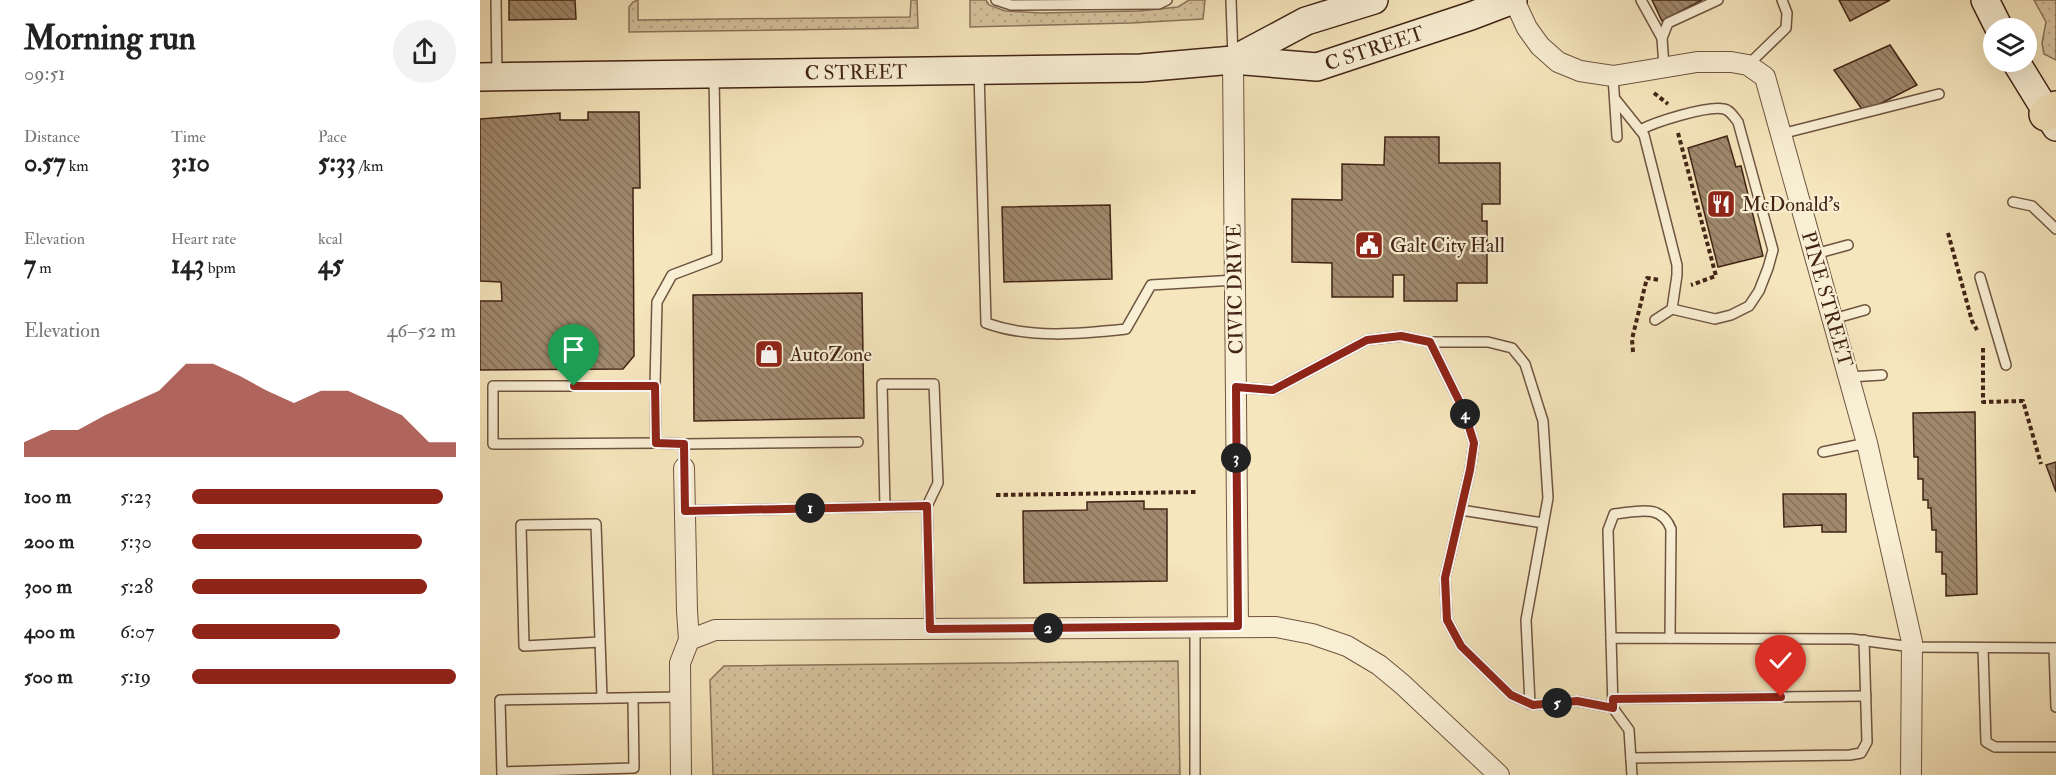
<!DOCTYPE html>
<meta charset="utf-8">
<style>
:root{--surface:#fff;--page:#f2f2f2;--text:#222;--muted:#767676;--accent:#8f2418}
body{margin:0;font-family:"IM FELL Double Pica",serif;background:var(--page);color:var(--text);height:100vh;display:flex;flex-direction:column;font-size:22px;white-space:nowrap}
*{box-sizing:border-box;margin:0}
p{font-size:20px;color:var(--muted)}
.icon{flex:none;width:33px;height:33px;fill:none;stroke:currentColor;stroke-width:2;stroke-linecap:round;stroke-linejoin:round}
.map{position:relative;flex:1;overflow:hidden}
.details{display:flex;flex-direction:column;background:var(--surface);width:480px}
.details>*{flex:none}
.controls{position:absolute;left:1503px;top:18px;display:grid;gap:12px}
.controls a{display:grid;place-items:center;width:54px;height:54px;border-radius:50%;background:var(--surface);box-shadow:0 6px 24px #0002;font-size:30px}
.pin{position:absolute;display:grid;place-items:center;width:51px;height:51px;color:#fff;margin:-62px -26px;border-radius:50% 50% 50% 0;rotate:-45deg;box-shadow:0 0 6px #0007}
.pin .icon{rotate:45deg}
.km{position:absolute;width:30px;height:30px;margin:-15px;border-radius:50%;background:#222;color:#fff;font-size:16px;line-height:30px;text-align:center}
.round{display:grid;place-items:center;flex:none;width:63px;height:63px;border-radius:32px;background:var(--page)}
.summary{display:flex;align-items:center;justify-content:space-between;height:102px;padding:0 24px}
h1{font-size:33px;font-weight:700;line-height:45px}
.stats{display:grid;grid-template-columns:repeat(3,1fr);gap:9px;height:102px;padding:6px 24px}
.stats div{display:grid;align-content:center}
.stats b{font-size:26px;font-weight:700}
.stats small{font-size:16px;font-weight:400}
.stats p{font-size:16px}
.chart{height:168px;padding:12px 24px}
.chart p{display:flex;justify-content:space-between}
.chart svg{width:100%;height:108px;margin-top:6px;fill:var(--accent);opacity:.7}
ul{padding:0 24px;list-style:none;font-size:20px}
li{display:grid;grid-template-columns:96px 72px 1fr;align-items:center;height:45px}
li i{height:15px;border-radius:8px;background:var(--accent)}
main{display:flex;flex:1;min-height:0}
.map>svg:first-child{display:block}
</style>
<main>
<section class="details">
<div class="summary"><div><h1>Morning run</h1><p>09:51</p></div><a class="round"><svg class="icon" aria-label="share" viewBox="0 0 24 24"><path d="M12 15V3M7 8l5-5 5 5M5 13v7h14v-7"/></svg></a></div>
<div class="stats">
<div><p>Distance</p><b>0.57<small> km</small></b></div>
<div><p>Time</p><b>3:10</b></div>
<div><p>Pace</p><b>5:33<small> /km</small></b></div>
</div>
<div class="stats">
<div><p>Elevation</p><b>7<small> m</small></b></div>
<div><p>Heart rate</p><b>143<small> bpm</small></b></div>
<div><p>kcal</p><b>45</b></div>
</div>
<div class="chart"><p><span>Elevation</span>46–52 m</p>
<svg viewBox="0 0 160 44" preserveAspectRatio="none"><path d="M0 44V38L10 33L20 33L30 27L40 22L50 17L60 6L70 6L80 11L90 17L100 22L110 17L120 17L130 22L140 27L150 38L160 38V44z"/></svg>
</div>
<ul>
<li><b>100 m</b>5:23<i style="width:95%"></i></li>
<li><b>200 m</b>5:30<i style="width:87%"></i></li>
<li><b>300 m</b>5:28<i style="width:89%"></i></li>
<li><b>400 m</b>6:07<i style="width:56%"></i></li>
<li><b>500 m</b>5:19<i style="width:100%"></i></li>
</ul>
</section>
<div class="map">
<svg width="1576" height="775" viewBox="0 0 1576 775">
<defs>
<pattern id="green-dots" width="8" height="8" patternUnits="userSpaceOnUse" patternTransform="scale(1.5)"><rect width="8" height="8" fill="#d7c5a1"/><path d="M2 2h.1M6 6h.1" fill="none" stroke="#baa98a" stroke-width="1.8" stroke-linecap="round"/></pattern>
<pattern id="building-back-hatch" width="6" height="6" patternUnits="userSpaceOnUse" patternTransform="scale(1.5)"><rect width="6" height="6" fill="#a0896d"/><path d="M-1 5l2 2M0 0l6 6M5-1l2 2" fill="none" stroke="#847059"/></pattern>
</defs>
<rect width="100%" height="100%" fill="#f6e6bd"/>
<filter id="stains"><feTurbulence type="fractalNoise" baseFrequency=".00333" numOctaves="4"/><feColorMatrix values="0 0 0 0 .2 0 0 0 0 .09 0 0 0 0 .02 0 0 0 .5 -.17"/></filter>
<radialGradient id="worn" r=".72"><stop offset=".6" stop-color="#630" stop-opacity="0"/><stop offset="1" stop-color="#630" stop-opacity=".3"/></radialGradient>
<g fill="url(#green-dots)" stroke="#8c745c" stroke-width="1.5">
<polygon points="158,0 158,20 430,17 431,0 437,0 438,28 149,32 149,7 153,2"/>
<polygon points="490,0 506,0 509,5 525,11 561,13 659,11 698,7 709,0 725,0 723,19 651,23 490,27"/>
<polygon points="1554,0 1576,0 1576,60 1564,54 1562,43 1566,22"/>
<polygon points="698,661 700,775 233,775 230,680 244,666"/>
</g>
<g fill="url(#building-back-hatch)" stroke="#422416" stroke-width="1.5">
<polygon points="29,0 95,0 96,19 29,20"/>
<polygon points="1172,0 1222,0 1182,21"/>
<polygon points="1359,0 1410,0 1370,21"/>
<polygon points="1410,45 1437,85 1384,112 1354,70"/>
<polygon points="108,112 159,112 160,188 153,188 154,356 143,369 0,370 0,301 22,301 21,282 0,281 0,119 80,113 80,120 108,120"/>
<polygon points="1247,136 1256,167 1261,166 1283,256 1238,267 1208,148"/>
<polygon points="905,137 959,137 959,163 1020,163 1020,204 1002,204 1002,221 1007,221 1007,283 977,283 977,301 924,301 924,275 913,275 913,297 852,297 852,263 812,262 812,199 862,200 862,164 904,165"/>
<polygon points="630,205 632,279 524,282 522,207"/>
<polygon points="382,293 384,418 214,421 213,295"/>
<polygon points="1495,412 1497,594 1466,596 1466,574 1462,574 1462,552 1456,552 1456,530 1452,530 1451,508 1448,508 1448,500 1443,500 1443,479 1438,479 1438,457 1434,457 1433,413"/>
<polygon points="1576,462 1576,492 1566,465"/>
<polygon points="1303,494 1366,494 1366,532 1342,532 1342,525 1304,527"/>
<polygon points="664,501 664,509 687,509 687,581 544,583 543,511 607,510 607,502"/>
</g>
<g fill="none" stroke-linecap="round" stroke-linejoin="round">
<g stroke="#6f5440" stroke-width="12">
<g id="lane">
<polyline points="16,0 17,74"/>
<polyline points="516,0 531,5 679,4 687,0"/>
<polyline points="751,0 753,58"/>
<polyline points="1161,0 1182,38"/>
<polyline points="1268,65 1306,28 1307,13 1302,0"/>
<polyline points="1184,67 1182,38 1188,23 1238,0"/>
<path d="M 499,72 L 506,323 C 550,339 599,334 646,329 L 671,285 L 755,280"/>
<polyline points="1133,76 1137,137"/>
<polyline points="1136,100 1164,135 1197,265 1197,275 1192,309 1175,320"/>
<path d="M 1160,130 C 1175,122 1228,105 1244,109 C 1250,110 1254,117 1258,122 L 1293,250 L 1288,268 L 1279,291 L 1269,306 L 1251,315 L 1235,319 L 1192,309"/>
<polyline points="1301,134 1459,94"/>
<polyline points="1533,202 1552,206 1576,229"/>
<polyline points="1335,254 1368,245"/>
<polyline points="1500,277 1526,365"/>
<polyline points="1353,319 1385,310"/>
<polyline points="950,342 1008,342 1032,348 1045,364 1063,421 1068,498 1046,620 1050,704"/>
<polyline points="1369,377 1402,375"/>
<polyline points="175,386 13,386 13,444 176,443"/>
<polyline points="756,387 793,390 887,340 922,336 950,342 984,411 994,443 990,470 965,578 967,620 981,646 1031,695 1053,705 1097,701 1133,708 1149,730 1152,775"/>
<polyline points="204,444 176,443 175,386 177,302 192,275 237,258 234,76"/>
<polyline points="1343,452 1387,443"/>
<polyline points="204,468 204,444 378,442"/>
<polyline points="405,507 402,384 454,384 458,483 447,506"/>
<polyline points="981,510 1063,523"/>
<polyline points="205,511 447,506 450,629"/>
<path d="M 1131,638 L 1128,530 L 1134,514 C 1157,512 1181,503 1191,529 L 1190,638"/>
<polyline points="120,642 44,646 41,525 116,524 122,698"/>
<polyline points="1503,648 1506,742 1515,747 1576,747"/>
<polyline points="1574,648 1576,707"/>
<polyline points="1133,699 1386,696"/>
<polyline points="1133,708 1131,638 1372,639 1432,647 1576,648"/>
<polyline points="1151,758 1370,755 1381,753 1387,742 1384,640"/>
<polyline points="22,772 154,768 153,698"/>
<polyline points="22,775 20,700 200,697"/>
<polyline points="715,775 715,627"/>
</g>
</g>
<g stroke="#6f5440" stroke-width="22">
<g id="street">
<polyline points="1034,0 1047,28 1060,46 1078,62 1100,71 1133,76 1217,62 1251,62 1268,65 1285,77 1387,443 1432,642 1431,775"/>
<polyline points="753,60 758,626"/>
<polyline points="209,640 235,630 796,627 832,634 867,646 899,665 922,684 1019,775"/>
<polyline points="201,775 200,663 209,640 207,611 204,468"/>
</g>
</g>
<g stroke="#422416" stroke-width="30">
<g id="secondary">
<polyline points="1505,0 1519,28"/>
<polyline points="753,60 826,21 894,0"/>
<polyline points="1536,62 1576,127"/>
<path id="s1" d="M 0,77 L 661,68 L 753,60 L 837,67 L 991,16 L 1033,0"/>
</g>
</g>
<g stroke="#422416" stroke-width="36">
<polyline id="highway" points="1566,114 1576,108"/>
</g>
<g stroke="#422416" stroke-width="4" stroke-dasharray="4.5 3" stroke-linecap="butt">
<polyline points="1174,93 1188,104"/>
<polyline points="1198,133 1236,276 1211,285"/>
<polyline points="1468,233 1492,321 1497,330"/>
<polyline points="1503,348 1503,402 1543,401 1561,464"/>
<polyline points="1153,352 1152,339 1167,278 1180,280"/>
<polyline points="516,495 717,492"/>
</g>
<use href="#lane" stroke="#f9efd4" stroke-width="9"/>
<use href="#street" stroke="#f9efd4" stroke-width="20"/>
<use href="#secondary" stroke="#f9efd4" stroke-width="27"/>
<use href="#highway" stroke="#f6e6bd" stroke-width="33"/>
</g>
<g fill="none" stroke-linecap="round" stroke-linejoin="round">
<g stroke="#fff" stroke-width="12">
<polyline id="route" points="94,386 175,386 176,443 204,444 205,511 447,506 450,629 758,626 756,387 793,390 887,340 921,336 950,342 984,411 994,443 990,470 965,578 967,620 981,646 1031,695 1053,705 1097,701 1133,708 1133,699 1301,697"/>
</g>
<use href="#route" stroke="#8f2418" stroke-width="8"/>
</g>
<defs>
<g id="restaurant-square" transform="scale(1.5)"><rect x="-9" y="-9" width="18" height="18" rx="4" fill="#8f2418" stroke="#f9efd4"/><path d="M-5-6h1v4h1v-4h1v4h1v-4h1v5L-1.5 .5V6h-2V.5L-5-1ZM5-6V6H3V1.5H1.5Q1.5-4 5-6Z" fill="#fff"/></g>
<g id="civic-square" transform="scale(1.5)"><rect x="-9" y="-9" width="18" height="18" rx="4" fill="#8f2418" stroke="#f9efd4"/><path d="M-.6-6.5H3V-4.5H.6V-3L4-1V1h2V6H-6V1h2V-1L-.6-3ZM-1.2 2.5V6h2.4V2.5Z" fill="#fff"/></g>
<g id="shop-square" transform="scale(1.5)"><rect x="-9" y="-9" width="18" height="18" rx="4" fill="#8f2418" stroke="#f9efd4"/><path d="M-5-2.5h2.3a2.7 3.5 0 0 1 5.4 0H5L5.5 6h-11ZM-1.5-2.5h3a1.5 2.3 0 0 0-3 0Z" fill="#fff"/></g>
</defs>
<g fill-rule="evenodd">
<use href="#restaurant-square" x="1241" y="204"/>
<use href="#civic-square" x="889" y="245"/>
<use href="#shop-square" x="289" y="354"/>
</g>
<g text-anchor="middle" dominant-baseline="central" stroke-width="4.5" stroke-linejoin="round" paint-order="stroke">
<g font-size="20" fill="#422416" stroke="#f9efd4">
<text stroke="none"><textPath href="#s1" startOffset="898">C STREET</textPath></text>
<text stroke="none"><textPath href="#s1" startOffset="376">C STREET</textPath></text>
<text transform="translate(755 289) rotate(-91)">CIVIC DRIVE</text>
<text transform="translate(1347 299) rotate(74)">PINE STREET</text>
</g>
<g font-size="20" fill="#422416" stroke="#f9efd4" text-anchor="start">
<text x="1262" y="204">McDonald's</text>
<text x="910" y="245">Galt City Hall</text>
<text x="310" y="354">AutoZone</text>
</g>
</g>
<rect width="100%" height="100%" filter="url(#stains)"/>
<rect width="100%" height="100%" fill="url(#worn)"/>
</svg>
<div class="controls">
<a><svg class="icon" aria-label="layers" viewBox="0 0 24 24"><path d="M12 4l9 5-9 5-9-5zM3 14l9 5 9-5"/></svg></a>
</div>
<div class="pin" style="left:94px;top:386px;background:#1e9e55"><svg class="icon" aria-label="arrive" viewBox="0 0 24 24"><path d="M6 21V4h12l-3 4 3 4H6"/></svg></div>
<div class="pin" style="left:1301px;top:697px;background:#d93025"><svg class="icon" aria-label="check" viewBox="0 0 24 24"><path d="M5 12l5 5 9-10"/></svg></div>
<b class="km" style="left:330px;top:508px">1</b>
<b class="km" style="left:568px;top:628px">2</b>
<b class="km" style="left:756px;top:458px">3</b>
<b class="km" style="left:985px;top:414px">4</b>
<b class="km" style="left:1077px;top:703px">5</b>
</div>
</main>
